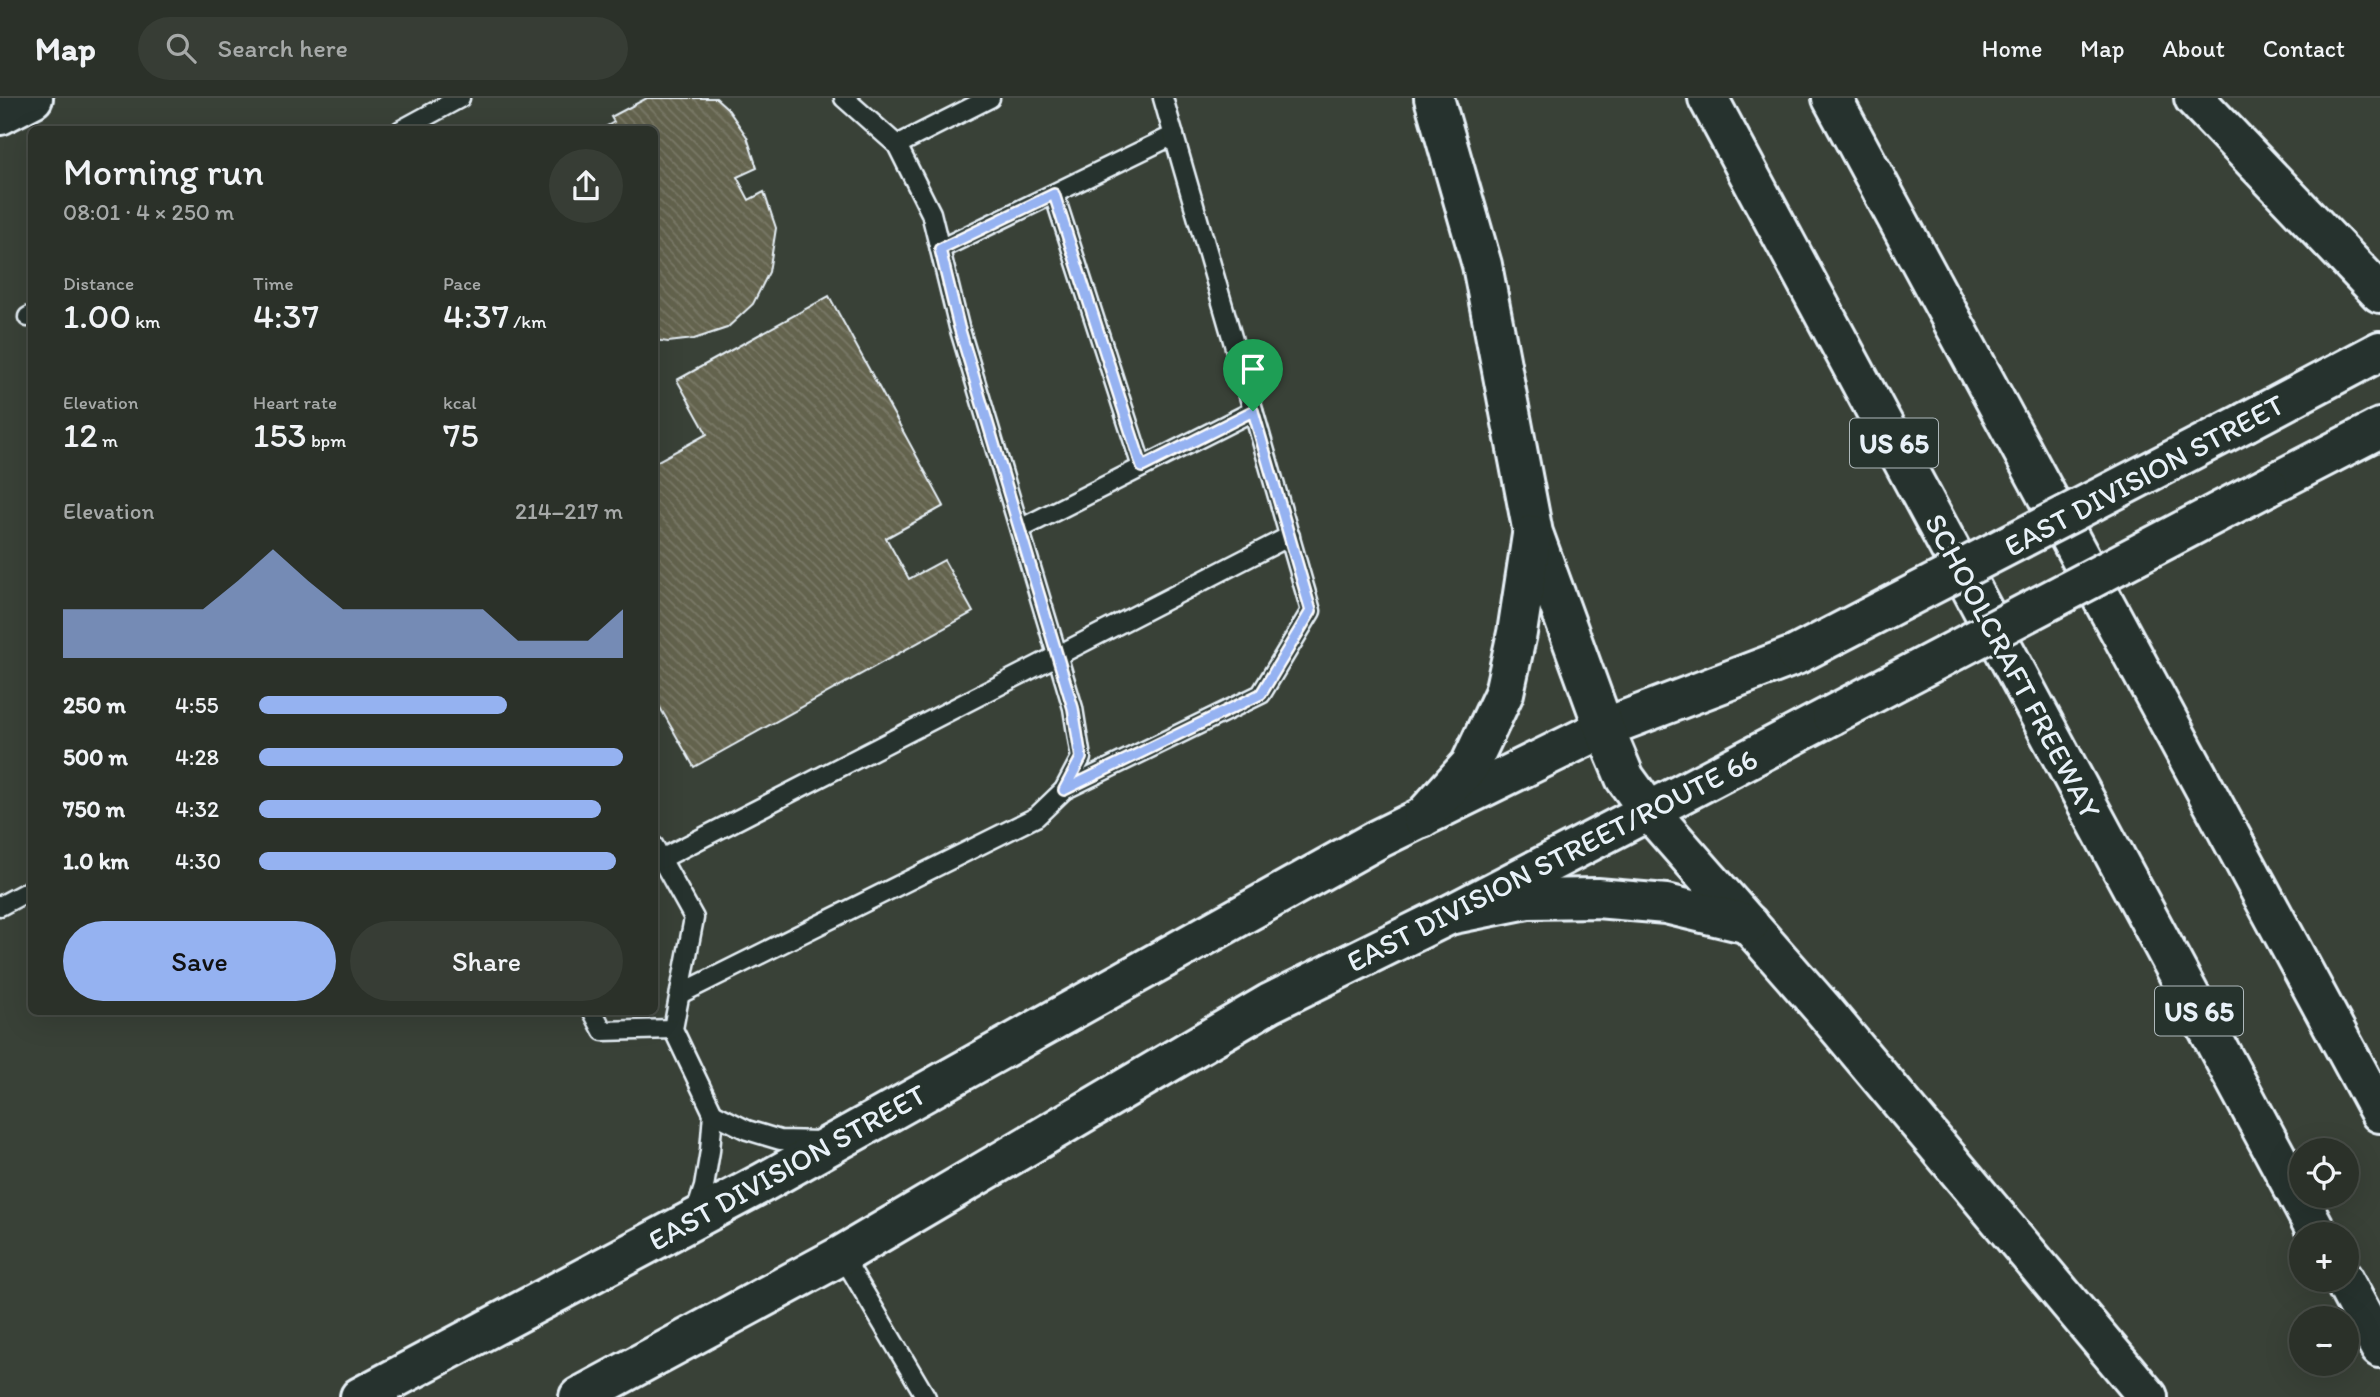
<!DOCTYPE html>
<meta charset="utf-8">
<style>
:root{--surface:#2b3129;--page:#373d35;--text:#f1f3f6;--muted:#a6a9a8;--line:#474c46;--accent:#95b2f1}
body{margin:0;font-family:Itim,sans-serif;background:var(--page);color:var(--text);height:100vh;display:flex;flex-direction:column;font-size:26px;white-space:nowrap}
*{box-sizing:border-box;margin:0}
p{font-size:23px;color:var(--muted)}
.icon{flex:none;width:38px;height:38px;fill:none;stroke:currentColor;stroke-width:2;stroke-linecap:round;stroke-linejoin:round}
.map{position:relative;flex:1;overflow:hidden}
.details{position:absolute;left:28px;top:28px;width:630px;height:889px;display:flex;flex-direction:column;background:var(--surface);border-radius:10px;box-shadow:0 7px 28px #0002,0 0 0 2px var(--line)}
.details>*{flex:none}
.buttons{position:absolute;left:2289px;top:1040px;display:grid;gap:14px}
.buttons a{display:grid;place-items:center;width:70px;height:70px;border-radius:50%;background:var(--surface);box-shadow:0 7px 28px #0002,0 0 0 2px var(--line);font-size:35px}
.pin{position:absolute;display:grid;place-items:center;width:60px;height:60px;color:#fff;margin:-72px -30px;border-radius:50% 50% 50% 0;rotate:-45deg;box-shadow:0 0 7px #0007}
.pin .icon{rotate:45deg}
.round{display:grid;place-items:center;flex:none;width:74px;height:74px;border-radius:37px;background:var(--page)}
.summary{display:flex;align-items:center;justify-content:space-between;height:119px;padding:0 35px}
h1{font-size:38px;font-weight:600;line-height:52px}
.metrics{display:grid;grid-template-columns:repeat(3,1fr);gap:10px;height:119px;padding:7px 35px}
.metrics div{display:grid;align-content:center}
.metrics b{font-size:35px;font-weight:600}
.metrics small{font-size:19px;font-weight:400}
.metrics p{font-size:19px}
.chart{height:196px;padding:14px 35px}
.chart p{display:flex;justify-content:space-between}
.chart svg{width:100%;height:126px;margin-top:7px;fill:var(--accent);opacity:.7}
.button{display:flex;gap:14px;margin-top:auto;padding:14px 35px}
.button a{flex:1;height:80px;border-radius:42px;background:var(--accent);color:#111;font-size:28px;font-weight:600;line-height:80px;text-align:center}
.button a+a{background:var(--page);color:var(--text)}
ul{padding:0 35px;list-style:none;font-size:23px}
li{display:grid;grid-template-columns:112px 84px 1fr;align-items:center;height:52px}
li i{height:18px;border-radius:9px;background:var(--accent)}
header{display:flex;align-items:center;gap:42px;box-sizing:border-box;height:98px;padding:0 35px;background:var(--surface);border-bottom:2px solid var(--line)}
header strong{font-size:33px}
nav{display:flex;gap:38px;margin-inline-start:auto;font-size:24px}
.search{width:490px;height:63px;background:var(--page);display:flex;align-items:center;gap:18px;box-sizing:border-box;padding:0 24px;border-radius:38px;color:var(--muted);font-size:26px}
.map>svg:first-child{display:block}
</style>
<header>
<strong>Map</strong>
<div class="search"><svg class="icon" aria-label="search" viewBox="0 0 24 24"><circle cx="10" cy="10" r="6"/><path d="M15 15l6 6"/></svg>Search here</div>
<nav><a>Home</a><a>Map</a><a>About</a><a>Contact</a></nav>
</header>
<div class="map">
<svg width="2380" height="1299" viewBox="0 0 2380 1299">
<defs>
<pattern id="building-back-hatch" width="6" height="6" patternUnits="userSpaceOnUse" patternTransform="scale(1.75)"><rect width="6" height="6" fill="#64634e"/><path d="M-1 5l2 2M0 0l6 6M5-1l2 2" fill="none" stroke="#7a7a68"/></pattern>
</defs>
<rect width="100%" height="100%" fill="#394137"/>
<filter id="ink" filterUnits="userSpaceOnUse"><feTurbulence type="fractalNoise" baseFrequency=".0143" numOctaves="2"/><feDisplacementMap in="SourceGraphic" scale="14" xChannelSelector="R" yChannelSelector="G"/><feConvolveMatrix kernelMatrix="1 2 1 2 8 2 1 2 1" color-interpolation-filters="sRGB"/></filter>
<g filter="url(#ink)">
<g fill="url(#building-back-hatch)" stroke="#e8f1f8" stroke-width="2">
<polygon points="647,0 716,0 727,10 747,39 757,70 737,79 749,102 764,94 776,130 769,174 753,206 727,230 694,241 668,244 654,242 654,32 600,32 614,24 611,19"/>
<polygon points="829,198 944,408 886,440 909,481 944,462 973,514 694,669 654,599 654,365 707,336 677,282"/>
</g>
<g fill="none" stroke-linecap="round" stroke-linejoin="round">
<g stroke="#e8f1f8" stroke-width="23">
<g id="service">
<polyline points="401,32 460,0"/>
<polyline points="897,47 990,0"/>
<polyline points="1054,96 1142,369"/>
<polyline points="940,151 1174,37"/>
<polyline points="28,219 32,217"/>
<polyline points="1020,431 1253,313"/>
<polyline points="1064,692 1261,596 1311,513 1163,0"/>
<polyline points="654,748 694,820 673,931 713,1015 710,1053 704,1089 695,1117"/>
<polyline points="661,761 1290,438"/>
<polyline points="0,808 32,791"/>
<polyline points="680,896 1036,719 1064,692 1081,660 1073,610 959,229 931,115 897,47 844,0"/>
<polyline points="593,914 603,933 673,931"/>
<polyline points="713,1015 747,1032 780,1042 820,1043"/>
<polyline points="842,1157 926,1299"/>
</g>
</g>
<g stroke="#e8f1f8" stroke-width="44">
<g id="tertiary">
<polyline points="0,17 33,0"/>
<polyline points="360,1299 764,1084 1378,741 1604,630"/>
<polyline points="579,1299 842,1157 1270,905 1449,817 1649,713"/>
</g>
</g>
<g stroke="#e8f1f8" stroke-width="44">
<g id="secondary">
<polyline points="2246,324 2380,253"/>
<polyline points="2268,388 2380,330"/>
<polyline points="1604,630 1796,557"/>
<polyline points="1649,713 1832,617"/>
</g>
</g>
<g stroke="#e8f1f8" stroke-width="44">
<g id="motorway">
<polyline points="1434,0 1482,167 1533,435 1604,630 1625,680 1649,713 1822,910 2148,1299"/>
<polyline points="1708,0 2318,1136"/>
<polyline points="1832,0 2380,1015"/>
<polyline points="2194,0 2380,195"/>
<polyline points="1422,720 1470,667 1504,595 1517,535 1532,437"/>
<polyline points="1449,817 1528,801 1597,800 1666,806 1749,826"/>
<polyline points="2343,1181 2380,1250"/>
</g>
</g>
<use href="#service" stroke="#26332d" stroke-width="18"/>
<use href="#tertiary" stroke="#26332d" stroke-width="38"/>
<use href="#secondary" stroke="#26332d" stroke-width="38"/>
<use href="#motorway" stroke="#26332d" stroke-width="38"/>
<g stroke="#e8f1f8" stroke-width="44" stroke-linecap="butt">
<g id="secondary-bridge">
<polyline points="1796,557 2246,324"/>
<polyline points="1832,617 2268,388"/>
</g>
</g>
<use href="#secondary-bridge" stroke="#26332d" stroke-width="38"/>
</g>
</g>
<g fill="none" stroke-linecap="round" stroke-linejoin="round" filter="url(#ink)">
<g stroke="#fff" stroke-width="14">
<polygon id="route" points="1054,96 1142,369 1253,313 1311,513 1261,596 1064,692 1081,660 1073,610 959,229 940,151"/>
</g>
<use href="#route" stroke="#95b2f1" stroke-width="9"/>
</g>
<g text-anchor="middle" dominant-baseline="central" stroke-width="7" stroke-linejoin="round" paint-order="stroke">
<g fill="#26332d" stroke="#aeb8bb" stroke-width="2">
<rect x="1850" y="320.5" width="88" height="49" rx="5"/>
<rect x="2155" y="888.5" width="88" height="49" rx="5"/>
</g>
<g font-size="28" font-weight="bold" fill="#e8f1f8">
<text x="1894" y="345">US 65</text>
<text x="2199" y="913">US 65</text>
</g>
<g font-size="30" fill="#e8f1f8" stroke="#26332d">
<text transform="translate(2144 377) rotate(-28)">EAST DIVISION STREET</text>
<text transform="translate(2013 568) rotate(62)">SCHOOLCRAFT FREEWAY</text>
<text transform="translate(1552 762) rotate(-27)">EAST DIVISION STREET/ROUTE 66</text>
<text transform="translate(787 1069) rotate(-29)">EAST DIVISION STREET</text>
</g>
</g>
</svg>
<div class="buttons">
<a><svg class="icon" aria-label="locate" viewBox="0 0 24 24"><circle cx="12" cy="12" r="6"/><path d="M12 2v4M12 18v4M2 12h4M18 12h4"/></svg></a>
<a>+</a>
<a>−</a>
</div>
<div class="pin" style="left:1253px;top:313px;background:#1e9e55"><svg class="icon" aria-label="arrive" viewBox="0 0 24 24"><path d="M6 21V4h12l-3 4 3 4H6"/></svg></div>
<section class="details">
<div class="summary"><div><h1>Morning run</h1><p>08:01 · 4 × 250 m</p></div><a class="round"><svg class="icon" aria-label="share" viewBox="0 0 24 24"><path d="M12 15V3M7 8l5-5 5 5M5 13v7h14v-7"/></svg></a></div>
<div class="metrics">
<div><p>Distance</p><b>1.00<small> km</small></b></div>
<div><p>Time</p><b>4:37</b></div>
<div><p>Pace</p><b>4:37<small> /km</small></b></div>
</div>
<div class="metrics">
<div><p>Elevation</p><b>12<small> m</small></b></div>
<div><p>Heart rate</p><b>153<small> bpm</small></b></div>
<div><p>kcal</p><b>75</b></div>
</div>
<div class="chart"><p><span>Elevation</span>214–217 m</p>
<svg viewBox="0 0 160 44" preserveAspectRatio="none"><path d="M0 44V27L10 27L20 27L30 27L40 27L50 17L60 6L70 17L80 27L90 27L100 27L110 27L120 27L130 38L140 38L150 38L160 27V44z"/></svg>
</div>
<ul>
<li><b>250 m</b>4:55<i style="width:68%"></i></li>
<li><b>500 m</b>4:28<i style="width:100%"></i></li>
<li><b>750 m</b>4:32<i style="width:94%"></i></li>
<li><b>1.0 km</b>4:30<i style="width:98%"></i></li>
</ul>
<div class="button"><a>Save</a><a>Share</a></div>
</section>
</div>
